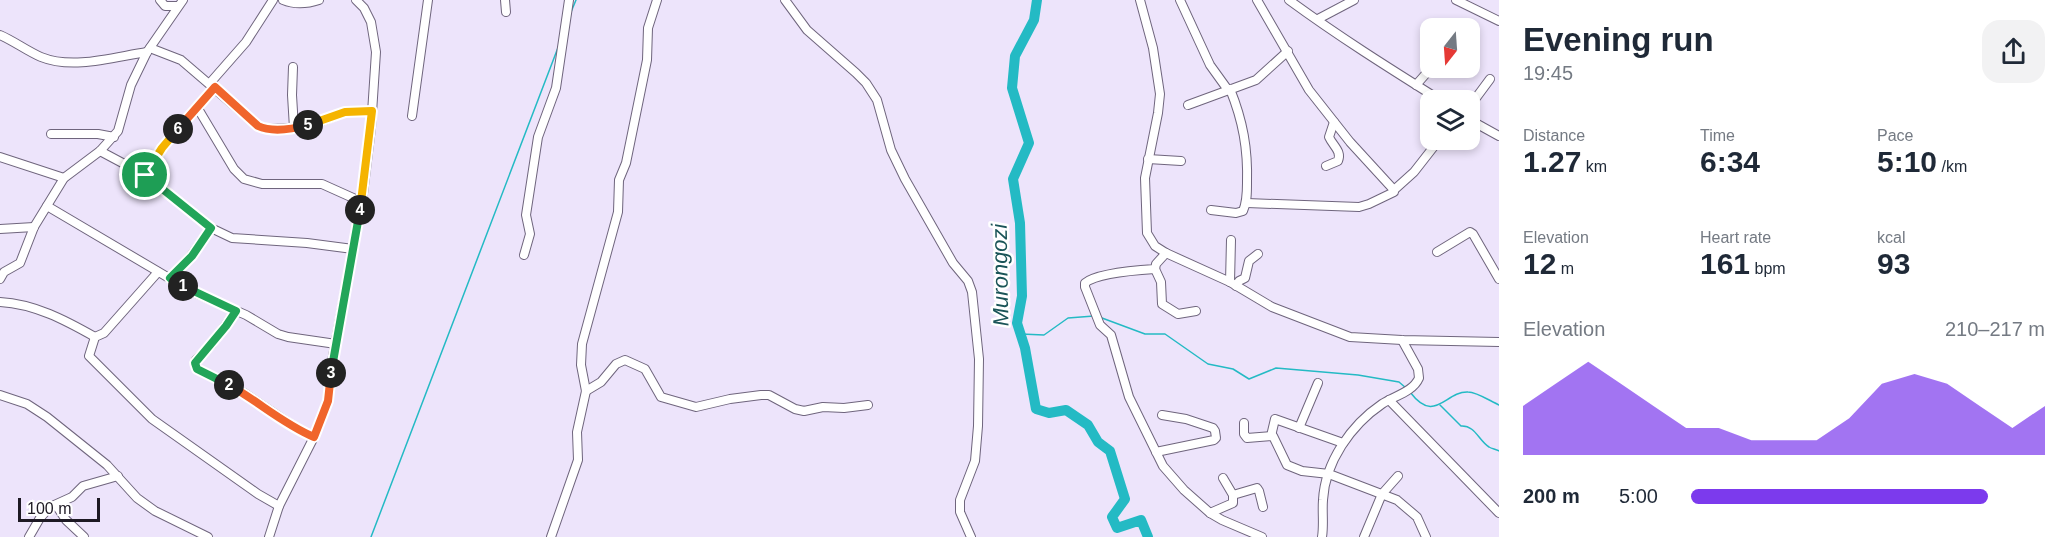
<!DOCTYPE html>
<meta charset="utf-8">
<style>
:root{--surface:#fff;--page:#f2f2f3;--text:#1f2937;--muted:#747a83;--accent:#7c3aed}
body{margin:0;font-family:Helvetica,sans-serif;background:var(--page);color:var(--text);height:100vh;display:flex;flex-direction:column;font-size:22px;white-space:nowrap}
*{box-sizing:border-box;margin:0}
p{font-size:20px;color:var(--muted)}
.icon{flex:none;width:33px;height:33px;fill:none;stroke:currentColor;stroke-width:2;stroke-linecap:round;stroke-linejoin:round}
.map{position:relative;flex:1;overflow:hidden}
.panel{display:flex;flex-direction:column;background:var(--surface);width:570px}
.panel>*{flex:none}
.needle{width:39px;rotate:197deg}
.fabs{position:absolute;left:1420px;top:18px;display:grid;gap:12px}
.fabs a{display:grid;place-items:center;width:60px;height:60px;border-radius:12px;background:var(--surface);box-shadow:0 3px 9px #0003;font-size:30px}
.scale{position:absolute;left:18px;bottom:15px;width:82px;box-sizing:border-box;padding-left:6px;border:3px solid #1d1923;border-top:0;font-size:16px;line-height:21px;white-space:nowrap;color:#1d1923;-webkit-text-stroke:4px #fff;paint-order:stroke}
.pin{position:absolute;display:grid;place-items:center;width:51px;height:51px;color:#fff;margin:-26px;border:3px solid #fff;border-radius:50%;box-shadow:0 2px 6px #0007}
.km{position:absolute;width:30px;height:30px;margin:-15px;border-radius:50%;background:#222;color:#fff;font-size:16px;line-height:30px;text-align:center}
.round{display:grid;place-items:center;flex:none;width:63px;height:63px;border-radius:18px;background:var(--page)}
.summary{display:flex;align-items:center;justify-content:space-between;height:102px;padding:0 24px}
h1{font-size:33px;font-weight:700;line-height:45px}
.stats{display:grid;grid-template-columns:repeat(3,1fr);gap:9px;height:102px;padding:6px 24px}
.stats div{display:grid;align-content:center}
.stats b{font-size:30px;font-weight:700}
.stats small{font-size:16px;font-weight:400}
.stats p{font-size:16px}
.chart{height:168px;padding:12px 24px}
.chart p{display:flex;justify-content:space-between}
.chart svg{width:100%;height:108px;margin-top:6px;fill:var(--accent);opacity:.7}
ul{padding:0 24px;list-style:none;font-size:20px}
li{display:grid;grid-template-columns:96px 72px 1fr;align-items:center;height:45px}
li i{height:15px;border-radius:8px;background:var(--accent)}
main{display:flex;flex:1;min-height:0}
.map>svg:first-child{display:block}
</style>
<main>
<div class="map">
<svg width="1499" height="537" viewBox="0 0 1499 537">
<rect width="100%" height="100%" fill="#ede4fb"/>
<g fill="none" stroke-linecap="round" stroke-linejoin="round">
<g stroke="#24bac4" stroke-width="1.5">
<polyline points="571,12 576,0"/>
<polyline points="1102,318 1145,334 1165,334 1208,364 1233,369 1249,379 1276,368 1358,375 1399,382 1406,388"/>
<polyline points="1021,334 1044,335 1068,318 1094,316"/>
<path d="M 1410,392 C 1435,425 1445,391 1468,392 C 1477,392 1490,401 1499,405"/>
<path d="M 1440,405 L 1461,426 C 1475,425 1479,441 1489,447 C 1492,449 1496,449 1499,451"/>
<polyline points="371,537 559,45"/>
</g>
<polyline stroke="#24bac4" stroke-width="10" points="1037,0 1034,20 1015,56 1012,88 1029,143 1013,179 1020,223 1022,296 1017,323 1025,348 1036,409 1049,413 1066,410 1088,425 1098,442 1110,451 1125,499 1112,517 1117,528 1141,520 1148,537"/>
<g stroke="#6f657d" stroke-width="10">
<g id="minor">
<polyline points="160,0 165,6 177,6"/>
<path d="M 283,0 C 295,5 307,4 319,0"/>
<polyline points="505,0 506,12"/>
<polyline points="785,0 807,30 856,73 866,83 877,100 891,150 905,179 953,263 968,281 972,292 979,359 978,426 975,461 960,500 960,512 971,537"/>
<polyline points="1140,0 1153,48 1160,94 1158,113 1145,178 1147,233 1155,246 1166,253 1230,282 1272,307 1350,337 1402,340 1499,342"/>
<polyline points="1180,0 1210,65 1228,90"/>
<path d="M 1289,0 C 1338,36 1389,68 1440,100"/>
<polyline points="1456,0 1499,21"/>
<polyline points="1318,19 1354,0"/>
<path d="M 0,35 C 14,41 27,51 41,57 C 73,70 114,57 147,52"/>
<polyline points="150,48 181,60 258,126 269,129 294,128 319,122 345,112 372,111"/>
<polyline points="293,67 292,95 294,128"/>
<polyline points="210,83 246,42 273,0"/>
<polyline points="1416,85 1431,68"/>
<polyline points="1188,105 1256,80 1288,51"/>
<polyline points="1470,106 1490,79"/>
<polyline points="197,107 234,169 244,179 262,184 322,184 362,202"/>
<polyline points="412,116 428,0"/>
<polyline points="1470,120 1499,136"/>
<polyline points="51,134 98,134 114,137"/>
<polyline points="100,151 145,175 211,228 232,238 307,243 353,249"/>
<polyline points="0,157 64,178"/>
<polyline points="1148,159 1181,161"/>
<path d="M 1326,166 L 1338,161 C 1342,151 1333,146 1329,137 L 1334,122"/>
<polyline points="145,175 162,148 215,87"/>
<polyline points="1394,190 1414,172 1439,140"/>
<polyline points="1247,203 1359,207 1369,204 1394,192 1394,190 1350,142 1309,90 1257,0"/>
<polyline points="47,206 191,291 246,315 278,334 288,337 336,344"/>
<path d="M 1211,210 L 1236,213 L 1243,211 C 1247,202 1247,193 1247,183 C 1248,149 1243,121 1230,89"/>
<polyline points="0,229 34,227"/>
<polyline points="1437,252 1470,232 1473,234 1499,279"/>
<path d="M 1166,253 L 1156,264 L 1155,269 C 1139,270 1097,273 1085,283 L 1085,287 L 1100,325 L 1111,335 L 1129,397 L 1163,466 L 1184,490 L 1210,513 L 1222,520 L 1262,537"/>
<polyline points="524,255 530,234 526,215 538,137 556,88 569,0"/>
<polyline points="1155,269 1161,282 1162,304 1178,314 1196,311"/>
<polyline points="158,272 104,333 95,337 89,356 152,419 258,494 279,506"/>
<polyline points="170,278 191,256 211,228"/>
<polyline points="0,279 4,272 20,263 34,227 64,178 100,151 118,131 131,85 147,52 183,0"/>
<polyline points="1230,282 1231,240"/>
<polyline points="1236,286 1239,281 1245,278 1249,261 1258,254"/>
<path d="M 0,302 C 35,304 65,320 95,337"/>
<polyline points="236,311 211,345 196,360 197,369 244,393 299,430 314,437"/>
<polyline points="586,391 601,382 616,364 625,360 645,369 661,397 696,407 730,399 761,395 769,395 795,409 804,411 823,407 844,408 868,405"/>
<polyline points="0,395 27,404 47,417 107,465 137,498 155,511 208,537"/>
<polyline points="1389,400 1499,513"/>
<polyline points="1244,423 1244,434 1247,438 1273,436 1287,465 1302,471 1329,474 1397,500 1417,517 1426,537"/>
<polyline points="1299,428 1318,383"/>
<polyline points="1271,436 1275,419 1343,443"/>
<polyline points="1156,452 1214,440 1216,438 1215,431 1213,428 1186,419 1162,415"/>
<polyline points="1233,495 1257,488 1259,491 1263,507"/>
<polyline points="56,505 66,520 84,537"/>
<polyline points="1210,513 1233,503 1233,495 1223,478"/>
<polyline points="29,537 40,518 50,507 72,497 83,486 118,476"/>
<polyline points="269,537 279,506 314,437 328,401 331,367 362,202 371,128 376,52 371,22 364,8 356,0"/>
<polyline points="551,537 578,460 577,432 586,391 581,365 582,344 618,212 619,180 626,163 647,60 648,28 657,0"/>
<path d="M 1322,537 C 1324,525 1322,512 1323,500 C 1325,462 1351,425 1382,404 C 1394,396 1413,392 1419,378 L 1418,369 L 1402,340"/>
<polyline points="1364,537 1382,494 1398,476"/>
</g>
</g>
<use href="#minor" stroke="#fff" stroke-width="8"/>
</g>
<g fill="none" stroke-linecap="round" stroke-linejoin="round">
<g stroke="#fff" stroke-width="12">
<polyline id="split-1" points="145,175 211,228 192,256 170,278 183,286"/>
</g>
<g stroke="#fff" stroke-width="12">
<polyline id="split-2" points="183,286 236,311 226,326 195,363 197,369 229,385"/>
</g>
<g stroke="#fff" stroke-width="12">
<path id="split-3" d="M 229,385 C 258,401 283,424 314,437 L 328,401 L 331,373"/>
</g>
<g stroke="#fff" stroke-width="12">
<polyline id="split-4" points="331,373 360,210"/>
</g>
<g stroke="#fff" stroke-width="12">
<polyline id="split-5" points="308,125 345,112 372,111 360,210"/>
</g>
<g stroke="#fff" stroke-width="12">
<path id="split-6" d="M 178,129 L 215,87 L 258,126 C 273,133 293,129 308,125"/>
</g>
<g stroke="#fff" stroke-width="12">
<polyline id="split-7" points="145,175 162,148 178,129"/>
</g>
<use href="#split-1" stroke="#22a559" stroke-width="8"/>
<use href="#split-2" stroke="#22a559" stroke-width="8"/>
<use href="#split-3" stroke="#f0652b" stroke-width="8"/>
<use href="#split-4" stroke="#22a559" stroke-width="8"/>
<use href="#split-5" stroke="#f5b400" stroke-width="8"/>
<use href="#split-6" stroke="#f0652b" stroke-width="8"/>
<use href="#split-7" stroke="#f5b400" stroke-width="8"/>
</g>
<g text-anchor="middle" dominant-baseline="central" stroke-width="5" stroke-linejoin="round" paint-order="stroke">
<g font-size="22" font-style="italic" fill="#1a5458" stroke="#fff">
<text transform="translate(1000 275) rotate(-91)">Murongozi</text>
</g>
</g>
</svg>
<div class="fabs">
<a><svg class="needle" viewBox="-14 -14 28 28"><path d="M0-13l5 13h-10z" fill="#e53935"/><path d="M0 13l5-13h-10z" fill="#747a83"/></svg></a>
<a><svg class="icon" aria-label="layers" viewBox="0 0 24 24"><path d="M12 4l9 5-9 5-9-5zM3 14l9 5 9-5"/></svg></a>
</div>
<div class="scale">100 m</div>
<div class="pin" style="left:145px;top:175px;background:#1e9e55"><svg class="icon" aria-label="arrive" viewBox="0 0 24 24"><path d="M6 21V4h12l-3 4 3 4H6"/></svg></div>
<b class="km" style="left:183px;top:286px">1</b>
<b class="km" style="left:229px;top:385px">2</b>
<b class="km" style="left:331px;top:373px">3</b>
<b class="km" style="left:360px;top:210px">4</b>
<b class="km" style="left:308px;top:125px">5</b>
<b class="km" style="left:178px;top:129px">6</b>
</div>
<section class="panel">
<div class="summary"><div><h1>Evening run</h1><p>19:45</p></div><a class="round"><svg class="icon" aria-label="share" viewBox="0 0 24 24"><path d="M12 15V3M7 8l5-5 5 5M5 13v7h14v-7"/></svg></a></div>
<div class="stats">
<div><p>Distance</p><b>1.27<small> km</small></b></div>
<div><p>Time</p><b>6:34</b></div>
<div><p>Pace</p><b>5:10<small> /km</small></b></div>
</div>
<div class="stats">
<div><p>Elevation</p><b>12<small> m</small></b></div>
<div><p>Heart rate</p><b>161<small> bpm</small></b></div>
<div><p>kcal</p><b>93</b></div>
</div>
<div class="chart"><p><span>Elevation</span>210–217 m</p>
<svg viewBox="0 0 160 44" preserveAspectRatio="none"><path d="M0 44V24L10 15L20 6L30 15L40 24L50 33L60 33L70 38L80 38L90 38L100 29L110 15L120 11L130 15L140 24L150 33L160 24V44z"/></svg>
</div>
<ul>
<li><b>200 m</b>5:00<i style="width:84%"></i></li>
</ul>
</section>
</main>
